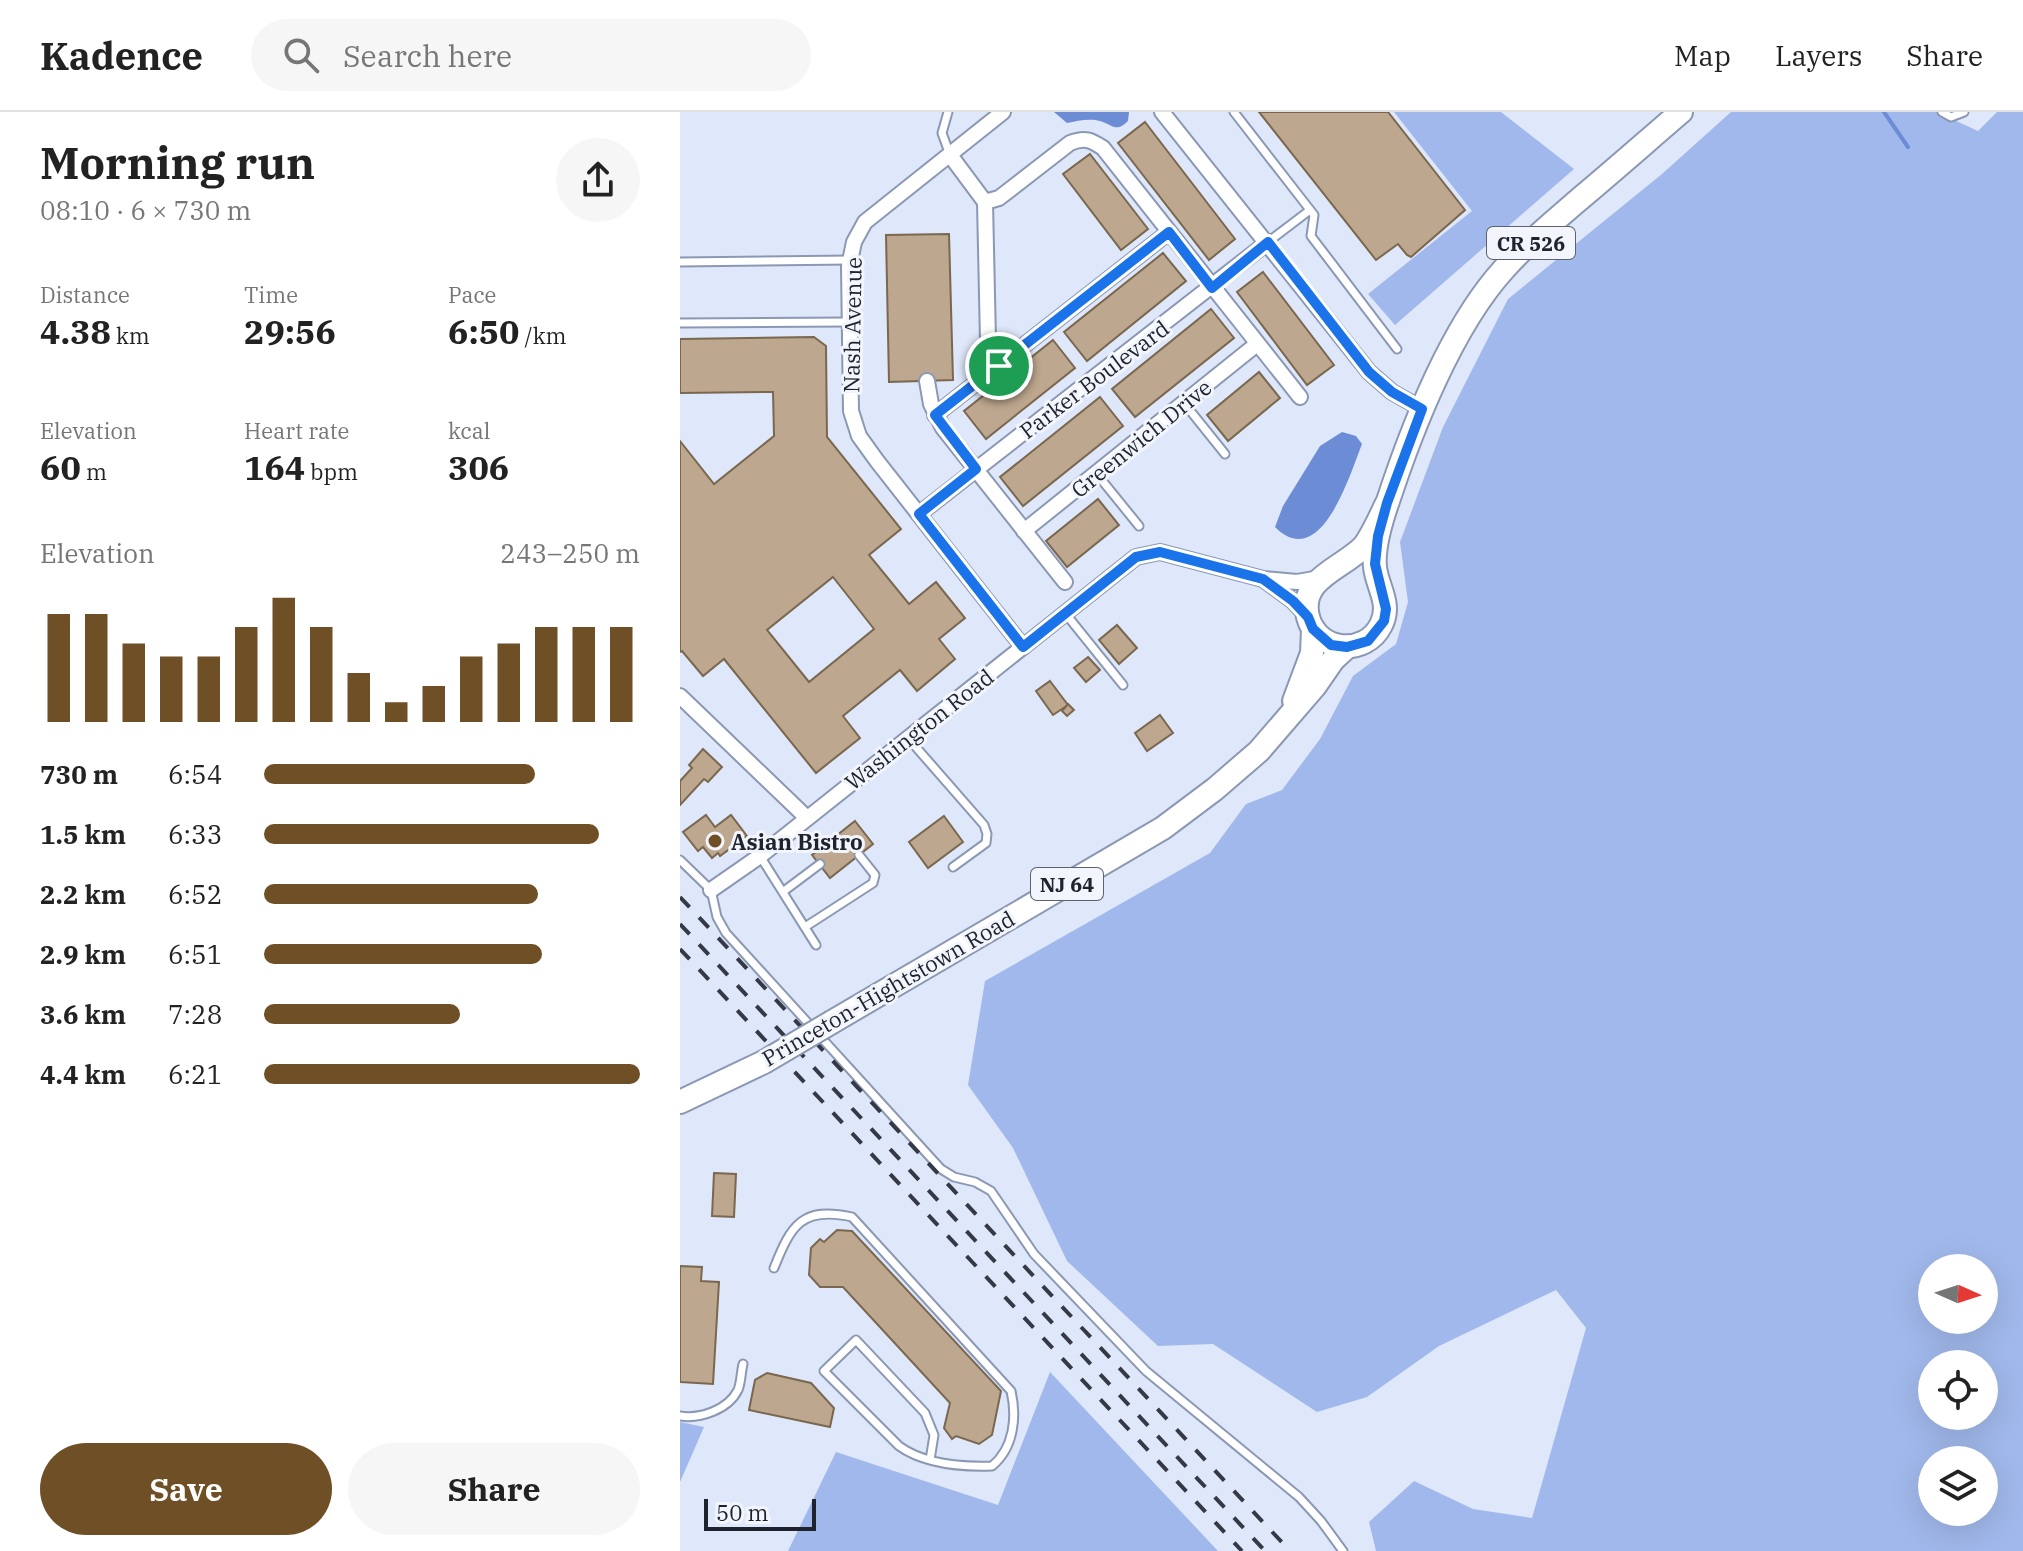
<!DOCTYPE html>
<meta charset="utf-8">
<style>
:root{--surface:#fff;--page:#f6f6f6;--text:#222;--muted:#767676;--line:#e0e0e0;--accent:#6f4f25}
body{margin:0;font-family:"IBM Plex Serif",serif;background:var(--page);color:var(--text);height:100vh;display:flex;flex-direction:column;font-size:30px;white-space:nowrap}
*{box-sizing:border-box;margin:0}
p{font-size:26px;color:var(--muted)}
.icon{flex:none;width:44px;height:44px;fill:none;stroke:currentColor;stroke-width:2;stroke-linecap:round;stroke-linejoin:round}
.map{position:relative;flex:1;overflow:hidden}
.details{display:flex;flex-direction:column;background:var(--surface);width:680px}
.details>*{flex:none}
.needle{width:52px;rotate:93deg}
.controls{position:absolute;left:1238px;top:1142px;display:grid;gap:16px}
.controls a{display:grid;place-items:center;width:80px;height:80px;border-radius:50%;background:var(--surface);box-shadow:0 8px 32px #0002;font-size:40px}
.scale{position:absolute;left:24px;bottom:20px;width:112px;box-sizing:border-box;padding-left:8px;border:4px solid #1e232e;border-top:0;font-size:22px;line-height:28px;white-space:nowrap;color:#1e232e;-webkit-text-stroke:6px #f2f5fb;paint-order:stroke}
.pin{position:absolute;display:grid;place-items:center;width:68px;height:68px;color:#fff;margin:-34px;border:4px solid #fff;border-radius:50%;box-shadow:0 2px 8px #0007}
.round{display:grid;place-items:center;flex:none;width:84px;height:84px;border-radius:42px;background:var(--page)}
.headline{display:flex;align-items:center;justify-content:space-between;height:136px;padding:0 40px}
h1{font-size:44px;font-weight:700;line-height:60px}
.metrics{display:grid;grid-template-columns:repeat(3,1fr);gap:12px;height:136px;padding:8px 40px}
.metrics div{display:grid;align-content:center}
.metrics b{font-size:34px;font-weight:700}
.metrics small{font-size:22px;font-weight:400}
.metrics p{font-size:22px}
.chart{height:224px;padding:16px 40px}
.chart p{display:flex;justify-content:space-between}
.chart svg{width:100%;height:144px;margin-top:8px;stroke:var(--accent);stroke-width:6}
.action{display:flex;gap:16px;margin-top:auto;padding:16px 40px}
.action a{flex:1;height:92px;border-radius:48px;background:var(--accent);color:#fff;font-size:32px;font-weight:700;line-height:92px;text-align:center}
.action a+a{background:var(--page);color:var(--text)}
ul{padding:0 40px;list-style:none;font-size:26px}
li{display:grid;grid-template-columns:128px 96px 1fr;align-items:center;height:60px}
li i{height:20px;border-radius:10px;background:var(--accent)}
header{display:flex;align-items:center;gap:48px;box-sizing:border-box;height:112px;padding:0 40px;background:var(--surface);border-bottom:2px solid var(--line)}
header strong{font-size:38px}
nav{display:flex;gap:44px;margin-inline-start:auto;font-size:28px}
.search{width:560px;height:72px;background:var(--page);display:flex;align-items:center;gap:20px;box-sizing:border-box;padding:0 28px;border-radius:44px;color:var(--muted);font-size:30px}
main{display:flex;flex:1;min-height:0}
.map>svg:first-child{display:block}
</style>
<header>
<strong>Kadence</strong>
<div class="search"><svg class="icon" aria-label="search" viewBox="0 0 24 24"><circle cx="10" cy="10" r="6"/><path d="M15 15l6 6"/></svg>Search here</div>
<nav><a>Map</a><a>Layers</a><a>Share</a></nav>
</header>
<main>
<section class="details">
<div class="headline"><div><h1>Morning run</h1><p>08:10 · 6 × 730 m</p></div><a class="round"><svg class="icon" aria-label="share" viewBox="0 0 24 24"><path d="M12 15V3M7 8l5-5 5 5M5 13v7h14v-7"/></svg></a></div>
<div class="metrics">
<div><p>Distance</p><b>4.38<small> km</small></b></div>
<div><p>Time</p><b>29:56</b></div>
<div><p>Pace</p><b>6:50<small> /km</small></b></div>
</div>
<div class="metrics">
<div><p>Elevation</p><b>60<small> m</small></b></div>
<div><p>Heart rate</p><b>164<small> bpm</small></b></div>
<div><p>kcal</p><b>306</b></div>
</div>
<div class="chart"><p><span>Elevation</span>243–250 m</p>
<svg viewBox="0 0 160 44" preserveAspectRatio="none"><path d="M5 44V11M15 44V11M25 44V20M35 44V24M45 44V24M55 44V15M65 44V6M75 44V15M85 44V29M95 44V38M105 44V33M115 44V24M125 44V20M135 44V15M145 44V15M155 44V15"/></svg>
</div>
<ul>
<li><b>730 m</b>6:54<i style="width:72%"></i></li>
<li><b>1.5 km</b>6:33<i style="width:89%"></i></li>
<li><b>2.2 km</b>6:52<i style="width:73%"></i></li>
<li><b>2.9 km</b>6:51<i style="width:74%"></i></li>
<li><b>3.6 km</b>7:28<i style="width:52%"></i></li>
<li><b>4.4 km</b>6:21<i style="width:100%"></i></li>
</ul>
<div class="action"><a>Save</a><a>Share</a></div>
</section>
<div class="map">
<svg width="1343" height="1439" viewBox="0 0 1343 1439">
<rect width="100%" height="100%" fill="#dfe8fa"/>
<g fill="#a0b8eb" fill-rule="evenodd">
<polygon points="714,0 821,0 894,57 715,213 688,182 792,99"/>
<path d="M 1051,0 L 1257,0 L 1298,19 L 1317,0 L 1343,0 L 1343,1439 L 696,1439 L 689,1410 L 734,1369 L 793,1397 L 852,1406 L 906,1216 L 876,1178 L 759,1234 L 687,1285 L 637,1300 L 533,1232 L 478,1234 L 387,1149 L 333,1036 L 288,973 L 305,869 L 530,741 L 566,692 L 602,678 L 640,627 L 673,564 L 716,532 L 728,490 L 720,430 L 763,315 L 828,187 L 982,62 ZM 1252,1156 L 1304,1156 L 1304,1208 L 1252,1208 ZM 1252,1252 L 1304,1252 L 1304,1304 L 1252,1304 ZM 1252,1348 L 1304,1348 L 1304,1400 L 1252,1400 Z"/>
<polygon points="370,1260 538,1439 108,1439 156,1340 318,1393"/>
<polygon points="0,1310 24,1315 0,1370"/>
</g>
<g fill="#6c8dd6">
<path d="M 374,0 L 449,0 L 448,9 C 436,21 433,13 420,9 C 409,6 397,9 387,11 Z"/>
<path d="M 662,320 L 676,324 L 682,332 C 670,362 641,461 595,415 L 603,394 L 640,334 Z"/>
</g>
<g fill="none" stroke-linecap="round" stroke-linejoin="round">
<polyline stroke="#6c8dd6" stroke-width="4" points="1204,0 1228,35"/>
</g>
<g fill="#bda78e" stroke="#7a674f" stroke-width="2" fill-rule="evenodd">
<polygon points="579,0 708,0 785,98 731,145 727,143 718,132 696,148"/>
<polygon points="465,10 555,127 529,148 438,31"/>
<polygon points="410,42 468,117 441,138 383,62"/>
<polygon points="269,122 273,268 209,270 206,123"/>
<polygon points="483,141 506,169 407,249 384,220"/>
<polygon points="583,160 654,253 627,273 557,180"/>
<polygon points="531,197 554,226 455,305 432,277"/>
<path d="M 134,225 L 146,234 L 147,325 L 221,417 L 189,443 L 229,492 L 256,470 L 285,506 L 259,527 L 275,547 L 237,579 L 220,558 L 163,604 L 180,626 L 136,661 L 44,547 L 23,564 L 2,539 L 0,540 L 0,329 L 34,372 L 94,324 L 93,280 L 0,281 L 0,227 ZM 153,465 L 194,517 L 129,570 L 87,518 Z"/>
<polygon points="373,228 395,256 306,327 284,299"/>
<polygon points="579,260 600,286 548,329 527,303"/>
<polygon points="420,285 443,314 343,394 320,365"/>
<polygon points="418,387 439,413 387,455 366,429"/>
<polygon points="437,513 457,536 439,552 419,528"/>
<polygon points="408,545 420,558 406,570 394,556"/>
<polygon points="370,569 388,593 373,603 356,579"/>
<polygon points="388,592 394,598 387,604 382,599"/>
<polygon points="480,603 493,621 467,639 455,621"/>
<polygon points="23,637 42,655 28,670 24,667 0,693 0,669 12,656 9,653"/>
<polygon points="26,703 35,715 51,703 67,724 40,744 38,741 32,746 23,735 18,739 3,720"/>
<polygon points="264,704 283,730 248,756 229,730"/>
<polygon points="175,709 193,732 150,766 132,743"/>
<polygon points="34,1061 56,1062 54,1105 32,1104"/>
<polygon points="157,1118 172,1119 321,1279 312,1323 299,1332 276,1324 272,1327 264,1316 270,1291 163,1175 140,1175 129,1163 131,1136 140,1127 144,1130"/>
<polygon points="0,1154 22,1155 21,1169 39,1170 33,1272 0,1270"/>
<polygon points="87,1261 131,1271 154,1296 150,1315 69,1298 75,1268"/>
</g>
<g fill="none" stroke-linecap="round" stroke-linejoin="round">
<g stroke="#8b98b4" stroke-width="11">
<g id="lane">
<polyline points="268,0 262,21 270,43"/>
<polyline points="554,0 634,103 631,124 717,237"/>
<polyline points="1262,0 1271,5 1284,0"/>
<polyline points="588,130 630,98"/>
<polyline points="0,150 170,148"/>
<polyline points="0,211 170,210"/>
<polyline points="504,291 545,342"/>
<polyline points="416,361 459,414"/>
<polyline points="385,501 443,573"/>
<polyline points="228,626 304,713 307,722 306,731 273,755"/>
<polyline points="80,744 136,833"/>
<polyline points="0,748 31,778 37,805 46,821 261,1057 274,1065 295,1070 311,1079 354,1142 466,1259 619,1385 641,1409 663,1439"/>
<polyline points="104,779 140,752"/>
<polyline points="125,815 193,771 195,763 179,743"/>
<path d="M 94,1156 C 111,1113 122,1094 172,1105 L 331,1279 C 337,1305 334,1336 312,1354 C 282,1355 244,1352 219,1334 L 144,1259 L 176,1228 L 245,1301 L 254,1323 L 250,1348"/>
<path d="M 0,1304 C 20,1307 48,1298 58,1278 C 61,1271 61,1260 63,1252"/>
</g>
</g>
<g stroke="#8b98b4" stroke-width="18">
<g id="street">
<polyline points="323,0 185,110 174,130 169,154 171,299 179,324 197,349 343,535"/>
<polyline points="482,0 689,260 712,280 742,297"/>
<polyline points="270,43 305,90 308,229 312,244 319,254"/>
<path d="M 305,90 L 319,86 L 390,31 C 405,25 411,28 423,36 L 620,285"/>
<polyline points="247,269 251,292 263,316 385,470"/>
<polyline points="255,303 489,120"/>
<polyline points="239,402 588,130"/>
<polyline points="344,419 577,232"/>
<polyline points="583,467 613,489 628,505"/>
<polyline points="0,584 127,706"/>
<polyline points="31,778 80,744 456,445 480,440 583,467 617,470 640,466"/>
</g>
</g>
<g stroke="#8b98b4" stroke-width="26">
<g id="primary">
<path d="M 707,391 C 700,405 693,422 684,434 C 664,456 618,466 628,505 C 637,540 685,545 701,513 C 712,492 697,475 695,455 C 693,434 701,409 708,389 C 732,316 772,214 824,157 C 845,133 871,112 895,91 C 931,61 966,30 1001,0"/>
<polyline points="614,589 632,541 633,517"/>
<polyline points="152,910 483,716 535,677 579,639 635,574 653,548 667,535"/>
<polyline points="0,990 84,950"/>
</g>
</g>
<use href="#lane" stroke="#fff" stroke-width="7"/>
<use href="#street" stroke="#fff" stroke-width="14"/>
<use href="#primary" stroke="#fff" stroke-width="22"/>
<g stroke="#343945" stroke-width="4" stroke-dasharray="14 14" stroke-linecap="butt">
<polyline points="0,785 610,1439"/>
<polyline points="0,812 585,1439"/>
<polyline points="0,837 562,1439"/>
</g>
<g stroke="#8b98b4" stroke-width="26" stroke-linecap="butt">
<polyline id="primary-bridge" points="84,950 152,910"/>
</g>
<use href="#primary-bridge" stroke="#fff" stroke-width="22"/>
</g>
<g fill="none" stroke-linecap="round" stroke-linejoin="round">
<g stroke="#fff" stroke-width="16">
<polygon id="route" points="489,120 532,176 588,130 689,260 712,280 742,297 707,391 698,424 695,452 706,497 704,509 688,529 667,535 651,533 633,517 628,505 613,489 583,467 480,440 456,445 343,535 239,402 296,357 255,303"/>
</g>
<use href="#route" stroke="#1a73e8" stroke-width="10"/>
</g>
<circle fill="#6f4f25" stroke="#f2f5fb" stroke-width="3" cx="35" cy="729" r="8"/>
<g text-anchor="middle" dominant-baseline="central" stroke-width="6" stroke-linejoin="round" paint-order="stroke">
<g fill="#f2f5fb" stroke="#5e626c" stroke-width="2">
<rect x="807" y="115" width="88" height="32" rx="6"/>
<rect x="351" y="756" width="72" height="32" rx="6"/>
</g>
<g font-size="20" font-weight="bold" fill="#1e232e">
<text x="851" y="131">CR 526</text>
<text x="387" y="772">NJ 64</text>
</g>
<g font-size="22" fill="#1e232e" stroke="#f2f5fb">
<text transform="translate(172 213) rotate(-89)">Nash Avenue</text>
<text transform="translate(414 267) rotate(-37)">Parker Boulevard</text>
<text transform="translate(461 326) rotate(-39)">Greenwich Drive</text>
<text transform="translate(239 617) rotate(-38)">Washington Road</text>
<text transform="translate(208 876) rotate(-30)">Princeton-Hightstown Road</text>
</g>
<g font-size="22" font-weight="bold" fill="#1e232e" stroke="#f2f5fb" text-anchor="start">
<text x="51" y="729">Asian Bistro</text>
</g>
</g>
</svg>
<div class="controls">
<a><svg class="needle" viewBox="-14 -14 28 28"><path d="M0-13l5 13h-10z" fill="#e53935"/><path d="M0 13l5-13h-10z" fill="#767676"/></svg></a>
<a><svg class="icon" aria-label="locate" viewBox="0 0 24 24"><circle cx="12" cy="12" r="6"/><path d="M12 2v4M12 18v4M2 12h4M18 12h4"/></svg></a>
<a><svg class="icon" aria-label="layers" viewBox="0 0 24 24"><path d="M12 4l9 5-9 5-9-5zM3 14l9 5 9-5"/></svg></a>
</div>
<div class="scale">50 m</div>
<div class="pin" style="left:319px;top:254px;background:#1e9e55"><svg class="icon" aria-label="arrive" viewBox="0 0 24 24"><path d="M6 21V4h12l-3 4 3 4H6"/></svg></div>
</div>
</main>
